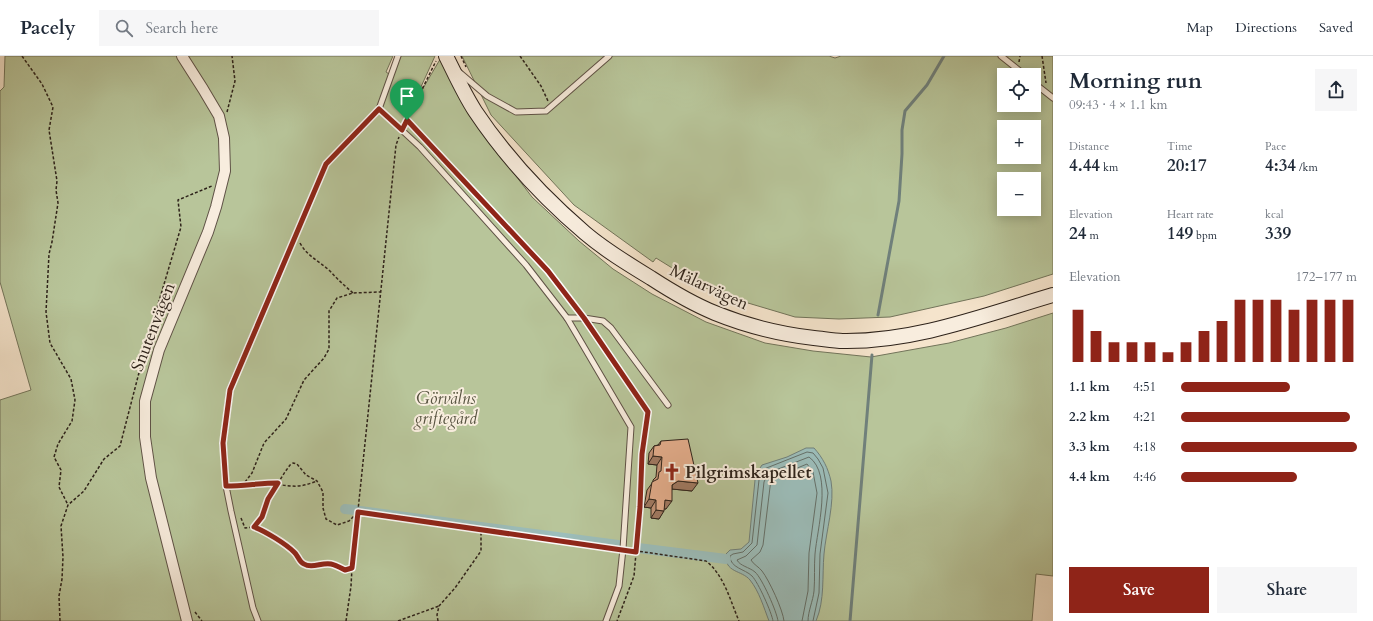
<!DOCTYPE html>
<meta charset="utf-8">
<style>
:root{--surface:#fff;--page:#f6f6f7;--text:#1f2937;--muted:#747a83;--line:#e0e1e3;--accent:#8f2418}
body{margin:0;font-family:Cardo,serif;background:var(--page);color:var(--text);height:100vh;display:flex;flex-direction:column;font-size:15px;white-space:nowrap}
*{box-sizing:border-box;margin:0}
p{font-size:13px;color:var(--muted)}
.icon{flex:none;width:22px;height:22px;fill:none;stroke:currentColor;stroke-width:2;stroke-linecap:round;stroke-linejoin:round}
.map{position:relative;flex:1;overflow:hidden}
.side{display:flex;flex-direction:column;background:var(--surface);width:320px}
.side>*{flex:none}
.fabs{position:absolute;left:997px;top:12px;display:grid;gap:8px}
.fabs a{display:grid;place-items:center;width:44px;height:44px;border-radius:0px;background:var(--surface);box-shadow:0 2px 10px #0003;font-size:20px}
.pin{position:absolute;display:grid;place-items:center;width:34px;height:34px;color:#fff;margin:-41px -17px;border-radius:50% 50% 50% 0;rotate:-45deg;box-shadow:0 0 4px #0007}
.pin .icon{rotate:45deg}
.round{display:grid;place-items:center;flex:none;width:42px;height:42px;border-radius:0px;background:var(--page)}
.headline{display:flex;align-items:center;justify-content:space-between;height:68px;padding:0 16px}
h1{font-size:22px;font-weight:700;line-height:30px}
.stats{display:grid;grid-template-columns:repeat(3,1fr);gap:6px;height:68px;padding:4px 16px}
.stats div{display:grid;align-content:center}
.stats b{font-size:17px;font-weight:700}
.stats small{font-size:11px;font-weight:400}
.stats p{font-size:11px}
.chart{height:112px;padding:8px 16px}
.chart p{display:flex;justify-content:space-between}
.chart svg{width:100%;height:72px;margin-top:4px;stroke:var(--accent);stroke-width:6}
.button{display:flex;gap:8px;margin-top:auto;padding:8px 16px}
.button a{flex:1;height:46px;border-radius:0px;background:var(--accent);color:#fff;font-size:16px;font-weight:700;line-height:46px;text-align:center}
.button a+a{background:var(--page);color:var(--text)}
ul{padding:0 16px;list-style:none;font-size:13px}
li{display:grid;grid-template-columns:64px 48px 1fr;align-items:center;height:30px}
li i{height:10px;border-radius:5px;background:var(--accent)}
header{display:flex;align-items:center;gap:24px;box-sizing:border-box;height:56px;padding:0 20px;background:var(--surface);border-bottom:1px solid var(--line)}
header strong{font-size:19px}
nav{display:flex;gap:22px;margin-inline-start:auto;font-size:14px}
.search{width:280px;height:36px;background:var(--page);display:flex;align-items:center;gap:10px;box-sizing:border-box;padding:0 14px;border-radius:0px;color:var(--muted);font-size:15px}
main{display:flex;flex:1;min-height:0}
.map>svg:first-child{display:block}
</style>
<header>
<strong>Pacely</strong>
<div class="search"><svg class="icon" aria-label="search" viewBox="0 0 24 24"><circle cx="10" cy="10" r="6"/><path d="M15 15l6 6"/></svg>Search here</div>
<nav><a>Map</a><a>Directions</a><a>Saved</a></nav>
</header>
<main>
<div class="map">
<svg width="1053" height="565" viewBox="0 0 1053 565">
<rect width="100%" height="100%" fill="#f5e4cc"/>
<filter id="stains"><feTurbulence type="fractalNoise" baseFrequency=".005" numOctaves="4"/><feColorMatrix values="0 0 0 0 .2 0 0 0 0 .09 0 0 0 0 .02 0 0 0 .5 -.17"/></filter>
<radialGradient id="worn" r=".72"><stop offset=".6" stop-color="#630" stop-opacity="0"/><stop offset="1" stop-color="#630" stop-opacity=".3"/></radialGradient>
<g fill="#b8c59a" stroke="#72745a" fill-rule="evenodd">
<polygon points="5,0 393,0 386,16 392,20 400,0 435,0 420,33 422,34 442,0 493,90 532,141 579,185 613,213 652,238 706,266 765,287 813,295 871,301 949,287 1006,272 1053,257 1053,520 1036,518 1032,565 0,565 0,344 31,334 0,226 0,35 4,31"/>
<path d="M 462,0 L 829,0 L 835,2 L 841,0 L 1053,0 L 1053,218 L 984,240 L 890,261 L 839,263 L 795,261 L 748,247 L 703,231 L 656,202 L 653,206 L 574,149 L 491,59 ZM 1004,19 L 1034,19 L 1034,49 L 1004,49 ZM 1004,71 L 1034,71 L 1034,101 L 1004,101 ZM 1004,123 L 1034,123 L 1034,153 L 1004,153 Z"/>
</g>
<path fill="#9cbebb" stroke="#70807b" d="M 806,392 L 814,392 C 823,402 828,412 831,425 C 835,447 826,475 824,498 C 822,520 825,544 816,565 L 769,565 C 764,552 759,535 750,524 C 742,514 724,517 726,498 L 730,494 L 741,493 L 749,486 L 755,424 L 758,415 L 762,409 L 787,401 Z"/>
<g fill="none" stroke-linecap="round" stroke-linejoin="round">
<g stroke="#64706a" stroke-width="1">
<path d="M 773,565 C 772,557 758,526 752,520 C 745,513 730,512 730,500 L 733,498 L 743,496 L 752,487 L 759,424 L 764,413 L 807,396 L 813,397 L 818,403 L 823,412 L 828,437 L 820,498 L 819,537 L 813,565"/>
<path d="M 778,565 C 777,556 762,522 755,516 C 749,511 740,510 737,504 L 746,500 L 757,489 L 764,426 L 768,417 L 809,401 C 833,418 817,474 815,498 C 814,510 815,523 814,535 C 813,545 808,555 808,565"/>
<path d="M 784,565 C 783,554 769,524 762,515 C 759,511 753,508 751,504 L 760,496 L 763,489 L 771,423 L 807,408 L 813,416 L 817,437 L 809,497 L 808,535 L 802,565"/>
</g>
<g stroke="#70807b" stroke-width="3">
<polyline points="878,259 899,145 902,98 902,74 905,55 927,29 944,0"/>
<polyline points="850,565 872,299"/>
</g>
<g stroke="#9cbebb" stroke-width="10">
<polyline points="345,453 355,454"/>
<polyline points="360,455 618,489"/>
<polyline points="638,492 726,503"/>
</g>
<g stroke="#5f5246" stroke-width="7">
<g id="lane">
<polyline points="1001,0 1025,19"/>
<polyline points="459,16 487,40 516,56 546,55 609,0"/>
<polyline points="1034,27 1053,42"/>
<polyline points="379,53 420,91 526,209 567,262 631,371 623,493 619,530 606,565"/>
<polyline points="567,262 584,262 603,265 611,272 668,349"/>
<polyline points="258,565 253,552 231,455 226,430 223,387 230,333 326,108 379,53 398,0"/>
</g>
</g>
<g stroke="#5f5246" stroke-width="12">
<polyline id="street" points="182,0 203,33 219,60 224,82 225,115 216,151 208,176 159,294 145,345 145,381 151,422 187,565"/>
</g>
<g stroke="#2d221a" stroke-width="16">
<path id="secondary" d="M 446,0 C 455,18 464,38 475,55 C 505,100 544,142 585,177 C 605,194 628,208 651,222 C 671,235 693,248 715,257 C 747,270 780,278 814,282 C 824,283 834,285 843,285 C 915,286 985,259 1053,239"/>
</g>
<g stroke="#2d221a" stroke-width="1.5" stroke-dasharray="3 2" stroke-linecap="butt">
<polyline points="22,0 42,28 53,51 49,74 57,125 56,134 58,147 52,186 49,198 46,256 50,287 71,323 75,344 72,365 58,388 54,401 61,414 59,431 68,449"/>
<polyline points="461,0 466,11"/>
<polyline points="520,0 541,30 548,45"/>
<polyline points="1042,0 1046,27"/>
<polyline points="1019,6 1020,0"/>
<polyline points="227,56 235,25 232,0"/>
<polyline points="407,64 436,5"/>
<polyline points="405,68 407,64 548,215 578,255"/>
<path d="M 300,187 C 307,200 319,205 330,215 C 337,223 345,230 353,237"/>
<polyline points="590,271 649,356 642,398 640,451 634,520 617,565"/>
<path d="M 233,430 C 243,430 252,428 261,427 C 272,426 282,430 292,430 C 300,431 309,428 317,425"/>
<polyline points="242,430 252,417 264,387 286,363 304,324 324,302 329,293 329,255 337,242 353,237 380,236"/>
<polyline points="241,462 245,472 254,471 262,461 268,443 285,416 290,409 293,407 297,408 306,419 317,425 323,436 323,452 326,463 337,469 349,465 358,456 617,492"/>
<path d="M 254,471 C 265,475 286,488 294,496 C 298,499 299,506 304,508 C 312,513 322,506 331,508 C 336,509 341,512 345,514 L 352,512"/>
<path d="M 630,494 L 706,505 C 724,519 730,544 739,565"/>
<polyline points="195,556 202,565"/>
<polyline points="60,565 59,540 62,523 63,501 61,470 68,449 84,435 104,403 120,390 148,282 181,171 178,144 212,130"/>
<polyline points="346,565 351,530 352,512 396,89 399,81"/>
<polyline points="398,565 439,550"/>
<polyline points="438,565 437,559 439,550 455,532 481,495 481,473"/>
</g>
<use href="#lane" stroke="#f8edde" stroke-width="5"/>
<use href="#street" stroke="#f8edde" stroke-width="10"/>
<use href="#secondary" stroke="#f8edde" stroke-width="14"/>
</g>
<polygon fill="#c6967a" stroke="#2d221a" points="661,385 692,435 672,433 666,453 664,453 659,463 651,462 651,452 644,451 647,434 653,426 653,424 656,421 657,409 648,408 649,397 654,390 658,389"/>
<g fill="#a17a63" stroke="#2d221a">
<polygon points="653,400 662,401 657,409 648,408"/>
<polygon points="678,425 698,427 692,435 672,433 672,429"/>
<polygon points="649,443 656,444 651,452 644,451"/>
<polygon points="665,444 672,445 666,453 660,452"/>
<polygon points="656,454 664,455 659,463 651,462"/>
</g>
<polygon fill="#e6af8e" stroke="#2d221a" points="688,383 698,427 678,425 672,429 672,445 665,444 664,455 656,454 656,444 649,443 652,426 658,423 659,416 661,415 662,401 653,400 654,390 660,389 661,385"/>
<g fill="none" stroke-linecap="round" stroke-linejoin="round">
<g stroke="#fff" stroke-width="8">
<path id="route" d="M 379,53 L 402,74 L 407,64 L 548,215 L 584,262 L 648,356 L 642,398 L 640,451 L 636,496 L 358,456 L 352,512 L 345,514 C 341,512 336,509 331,508 C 322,506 312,513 304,508 C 299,506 298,499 294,496 C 286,488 265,475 254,471 L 262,461 L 268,443 L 278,427 C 261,427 244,430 226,430 L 223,387 L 230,334 L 326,108 Z"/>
</g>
<use href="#route" stroke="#8f2418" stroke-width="5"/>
</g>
<defs>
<g id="church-bare" transform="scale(1.38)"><path d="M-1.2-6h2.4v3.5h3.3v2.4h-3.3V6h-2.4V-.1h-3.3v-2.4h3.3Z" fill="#8f2418" stroke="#f8edde" stroke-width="2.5" paint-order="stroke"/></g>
</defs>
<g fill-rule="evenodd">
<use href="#church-bare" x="672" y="416"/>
</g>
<g text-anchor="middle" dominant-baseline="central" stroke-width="4" stroke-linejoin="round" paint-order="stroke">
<g font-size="17" fill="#2d221a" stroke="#f8edde">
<text transform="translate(709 231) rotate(25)">Mälarvägen</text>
<text transform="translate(153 271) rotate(-69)">Snutenvägen</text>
</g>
<g font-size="17" font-style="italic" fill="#575340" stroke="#f8edde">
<text x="446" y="342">Görvälns<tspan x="446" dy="20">griftegård</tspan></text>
</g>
<g font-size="17" font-weight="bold" fill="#2d221a" stroke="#f8edde" text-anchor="start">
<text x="685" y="416">Pilgrimskapellet</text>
</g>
</g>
<rect width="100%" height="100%" filter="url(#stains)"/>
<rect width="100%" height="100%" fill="url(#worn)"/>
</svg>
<div class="fabs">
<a><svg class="icon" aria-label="locate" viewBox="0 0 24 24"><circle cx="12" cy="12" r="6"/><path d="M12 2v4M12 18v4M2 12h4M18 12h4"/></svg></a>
<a>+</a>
<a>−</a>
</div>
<div class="pin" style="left:407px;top:64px;background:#1e9e55"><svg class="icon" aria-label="arrive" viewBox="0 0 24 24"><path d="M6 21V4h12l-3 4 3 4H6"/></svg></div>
</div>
<section class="side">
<div class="headline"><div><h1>Morning run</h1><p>09:43 · 4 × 1.1 km</p></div><a class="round"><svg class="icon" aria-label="share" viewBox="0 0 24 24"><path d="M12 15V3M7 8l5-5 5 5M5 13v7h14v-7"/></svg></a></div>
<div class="stats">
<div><p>Distance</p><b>4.44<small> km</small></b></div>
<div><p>Time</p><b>20:17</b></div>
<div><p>Pace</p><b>4:34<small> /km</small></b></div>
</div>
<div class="stats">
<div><p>Elevation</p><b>24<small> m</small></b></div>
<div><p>Heart rate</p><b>149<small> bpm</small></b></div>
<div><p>kcal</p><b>339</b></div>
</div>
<div class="chart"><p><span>Elevation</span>172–177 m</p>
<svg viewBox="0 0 160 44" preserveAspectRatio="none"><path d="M5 44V12M15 44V25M25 44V32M35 44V32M45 44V32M55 44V38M65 44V32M75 44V25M85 44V19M95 44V6M105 44V6M115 44V6M125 44V12M135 44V6M145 44V6M155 44V6"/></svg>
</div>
<ul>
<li><b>1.1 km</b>4:51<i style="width:62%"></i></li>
<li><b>2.2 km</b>4:21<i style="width:96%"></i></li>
<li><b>3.3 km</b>4:18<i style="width:100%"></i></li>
<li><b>4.4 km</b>4:46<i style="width:66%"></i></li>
</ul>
<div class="button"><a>Save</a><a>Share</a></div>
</section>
</main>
